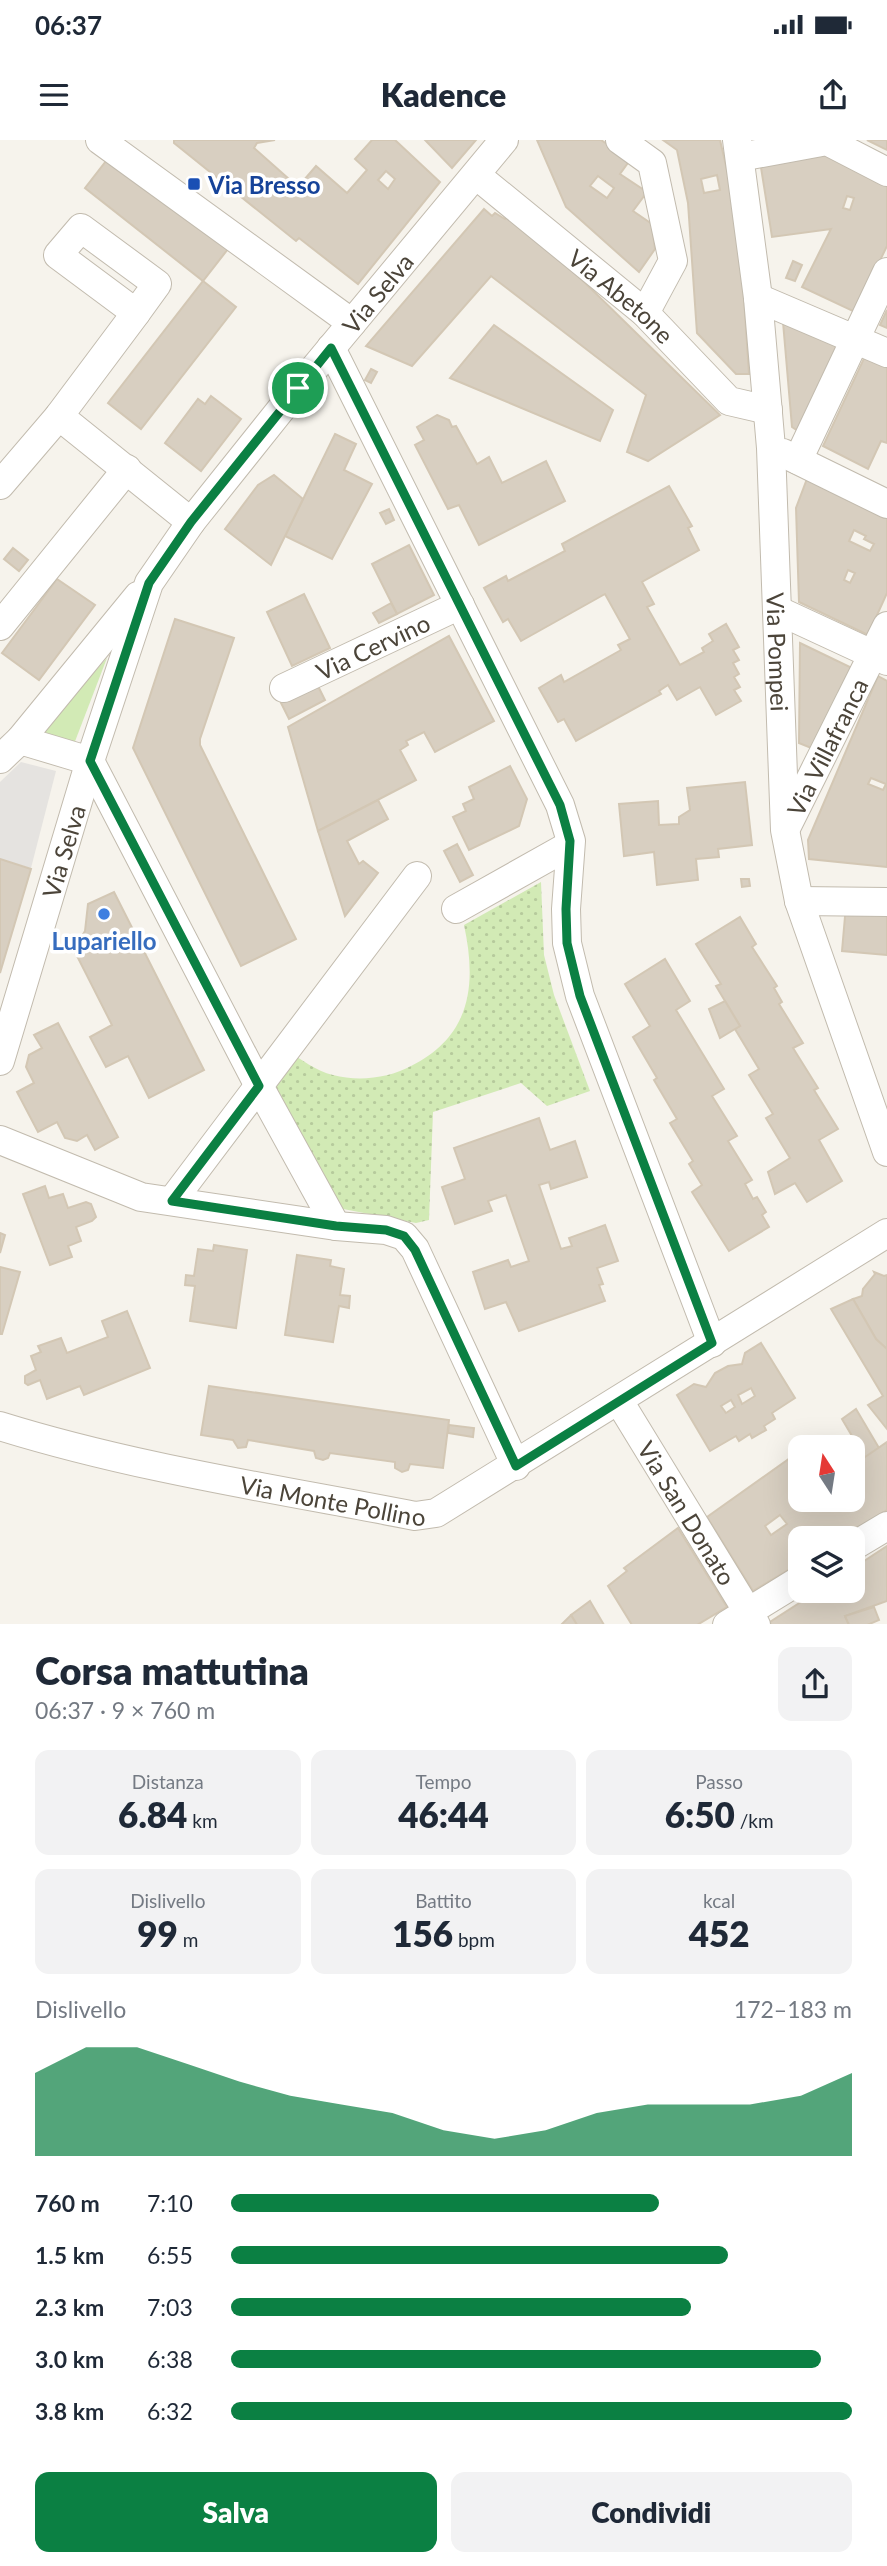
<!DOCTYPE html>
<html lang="it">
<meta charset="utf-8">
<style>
:root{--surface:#fff;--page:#f2f2f3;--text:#1f2937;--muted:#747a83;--accent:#0b8043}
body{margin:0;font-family:Lato,sans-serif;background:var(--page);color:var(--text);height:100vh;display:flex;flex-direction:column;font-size:26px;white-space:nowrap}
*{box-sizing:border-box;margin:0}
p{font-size:23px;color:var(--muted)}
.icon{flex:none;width:38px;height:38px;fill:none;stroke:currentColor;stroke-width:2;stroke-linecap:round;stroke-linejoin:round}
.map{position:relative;height:1484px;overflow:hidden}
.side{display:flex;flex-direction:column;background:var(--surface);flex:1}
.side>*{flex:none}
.needle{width:46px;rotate:348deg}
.tools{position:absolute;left:788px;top:1295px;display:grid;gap:14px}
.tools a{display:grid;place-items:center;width:77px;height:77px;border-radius:14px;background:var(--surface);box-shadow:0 7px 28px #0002;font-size:35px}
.pin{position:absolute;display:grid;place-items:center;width:60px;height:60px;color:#fff;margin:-30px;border:4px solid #fff;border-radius:50%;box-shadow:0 2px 7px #0007}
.round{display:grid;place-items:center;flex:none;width:74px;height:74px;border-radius:14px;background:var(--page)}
.overview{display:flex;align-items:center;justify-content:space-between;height:119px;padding:0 35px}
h1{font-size:38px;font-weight:800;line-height:52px}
.stats{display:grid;grid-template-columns:repeat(3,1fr);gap:10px;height:119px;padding:7px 35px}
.stats div{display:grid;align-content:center;border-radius:14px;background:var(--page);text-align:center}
.stats b{font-size:35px;font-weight:800}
.stats small{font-size:19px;font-weight:400}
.stats p{font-size:19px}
.chart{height:196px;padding:14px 35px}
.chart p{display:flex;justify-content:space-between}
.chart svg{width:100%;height:126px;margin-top:7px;fill:var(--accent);opacity:.7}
.button{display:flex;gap:14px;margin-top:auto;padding:14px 35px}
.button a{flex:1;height:80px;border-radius:14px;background:var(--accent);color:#fff;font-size:28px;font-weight:800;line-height:80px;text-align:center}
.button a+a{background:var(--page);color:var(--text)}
ul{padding:0 35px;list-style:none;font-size:23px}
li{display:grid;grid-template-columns:112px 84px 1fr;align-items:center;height:52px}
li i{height:18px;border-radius:9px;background:var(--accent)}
.status{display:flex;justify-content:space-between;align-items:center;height:49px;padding:0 35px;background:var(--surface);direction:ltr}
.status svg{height:19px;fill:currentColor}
header{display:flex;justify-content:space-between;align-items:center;height:91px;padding:0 35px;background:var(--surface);font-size:32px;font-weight:800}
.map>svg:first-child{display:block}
</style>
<div class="status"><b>06:37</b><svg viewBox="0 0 49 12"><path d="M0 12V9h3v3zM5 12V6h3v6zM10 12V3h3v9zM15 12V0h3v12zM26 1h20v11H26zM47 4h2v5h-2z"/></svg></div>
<header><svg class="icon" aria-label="menu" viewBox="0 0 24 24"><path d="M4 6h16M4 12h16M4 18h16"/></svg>Kadence<svg class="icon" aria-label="share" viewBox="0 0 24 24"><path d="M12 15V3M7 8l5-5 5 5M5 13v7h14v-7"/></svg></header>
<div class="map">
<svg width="887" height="1485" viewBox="0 0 887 1485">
<defs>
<pattern id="park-dots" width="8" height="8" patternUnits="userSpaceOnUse" patternTransform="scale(1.75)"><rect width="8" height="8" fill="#d2eab5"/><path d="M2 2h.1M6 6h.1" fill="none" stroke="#b6ca9c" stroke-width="1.8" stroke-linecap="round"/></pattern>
</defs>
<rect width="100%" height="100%" fill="#f6f3ec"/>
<polygon fill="#d2eab5" points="107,518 74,604 39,593"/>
<path fill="url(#park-dots)" d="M 541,742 L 544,815 L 554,855 L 590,951 L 547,966 L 521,943 L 433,972 L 429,1080 L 416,1083 L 338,1068 L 266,936 L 286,910 C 301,919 316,931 333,935 C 359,942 389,938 411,926 C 471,896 477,845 464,785 Z"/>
<polygon fill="#e5e3e0" points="21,622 56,631 31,728 0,719 0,642"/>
<g fill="#d8cfc1" stroke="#d3c7b4" stroke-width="2" fill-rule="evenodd">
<path d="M 174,0 L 275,0 L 257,3 L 254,8 L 298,47 L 316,26 L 347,53 L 367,30 L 355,19 L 372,0 L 395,0 L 440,42 L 358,144 L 299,98 L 296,101 L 174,3 ZM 386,31 L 395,39 L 388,49 L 378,40 Z"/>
<polygon points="425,0 476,0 452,28"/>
<path d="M 537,0 L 601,0 L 630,20 L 620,34 L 647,52 L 633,71 L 652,84 L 655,109 L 639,132 L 566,67 ZM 598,36 L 614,48 L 607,58 L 590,46 Z"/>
<path d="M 663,0 L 720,0 L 739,81 L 749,234 L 736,234 L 697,193 L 688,63 L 677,10 ZM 717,35 L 720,50 L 704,53 L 701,39 Z"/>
<polygon points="867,0 887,0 887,10"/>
<path d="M 821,13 L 887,45 L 887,106 L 855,172 L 802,147 L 831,89 L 772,97 L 760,21 ZM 847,56 L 854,58 L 850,70 L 843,68 Z"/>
<polygon points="110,16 228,109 203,141 85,48"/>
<polygon points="484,69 492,76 495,73 505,79 508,76 531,90 720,275 648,321 627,312 646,255 491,136 412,226 366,206"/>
<polygon points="793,121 802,125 795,141 786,138"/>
<polygon points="203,141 236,167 141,289 108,263"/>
<polygon points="887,170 887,188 880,185"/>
<polygon points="783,182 844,201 798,291 792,287"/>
<polygon points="494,185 613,270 600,301 450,238"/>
<polygon points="867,212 887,222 887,303 881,301 868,329 823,306"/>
<polygon points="371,229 377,232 371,243 365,240"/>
<polygon points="211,256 241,279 201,331 165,303 198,259 205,264"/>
<polygon points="437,275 449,280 452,287 456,286 477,324 489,317 502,343 546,321 565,361 479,405 459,365 448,369 415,305 424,300 417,287"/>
<polygon points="335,294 356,304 344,330 372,344 332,419 285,396"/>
<path d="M 810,331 L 887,371 L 887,453 L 868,495 L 799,462 L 796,368 ZM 854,390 L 866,396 L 864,399 L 874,404 L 870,411 L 849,401 ZM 848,430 L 855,433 L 850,443 L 844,440 Z"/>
<polygon points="274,335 303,359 271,425 225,389 258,345"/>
<polygon points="669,346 692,386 688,388 699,410 642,442 654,464 647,467 680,525 704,512 702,508 713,501 709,494 726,484 739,507 733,510 739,520 733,523 739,534 734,537 740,547 734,550 741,561 716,575 700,547 677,560 668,545 659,551 661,554 576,601 564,579 558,582 539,548 561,535 564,542 621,510 618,505 630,499 605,454 521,501 508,479 503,482 484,448 506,436 508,441 565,411 562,404"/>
<polygon points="389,369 394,380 386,384 380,373"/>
<polygon points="409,405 434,455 397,474 372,424"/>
<polygon points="13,408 28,420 19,431 4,419"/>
<polygon points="57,439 95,465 39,540 2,513"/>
<polygon points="304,454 330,508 292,526 267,472"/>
<polygon points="391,463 397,474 379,483 373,473"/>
<polygon points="175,479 234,498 200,599 200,605 296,799 241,826 133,608"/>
<polygon points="449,496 494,581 435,612 424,592 406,601 408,605 400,610 416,640 318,691 288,587"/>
<polygon points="800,503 852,528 821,612 799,603"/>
<path d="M 878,536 L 887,541 L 887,727 L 809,719 L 808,700 ZM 871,638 L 886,644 L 883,650 L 868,644 Z"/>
<polygon points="316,542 325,560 289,579 280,561"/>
<polygon points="510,626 527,659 519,686 469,710 453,677 466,671 463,664 474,659 469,647"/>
<polygon points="745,642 752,705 718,709 719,717 696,719 698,740 657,745 654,712 624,716 619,664 658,661 659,685 679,684 679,677 690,670 687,648"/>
<polygon points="378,660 388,679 347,701 359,724 363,721 378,733 345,776 318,691"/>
<polygon points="457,704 473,735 460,742 444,711"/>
<polygon points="0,719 31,729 0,833"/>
<polygon points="741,739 749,739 750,746 742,747"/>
<polygon points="114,752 204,930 149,958 128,916 106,927 90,897 112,885 74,810 85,791 88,764"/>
<polygon points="846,765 887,768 887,815 842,811"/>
<polygon points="740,777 756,804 752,807 777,846 774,848 782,862 779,864 803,903 793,908 818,948 814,950 838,989 819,1000 842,1041 807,1062 795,1043 775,1054 768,1032 790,1018 766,978 773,974 749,935 759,929 735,889 740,886 716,846 721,844 696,804"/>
<polygon points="665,819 690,861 676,870 724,949 712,956 737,996 728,1001 752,1040 745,1044 753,1059 757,1057 766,1072 762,1075 769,1087 729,1111 692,1052 702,1045 689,1024 693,1021 670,983 677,979 654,940 657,938 633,897 650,886 625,844"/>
<polygon points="725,861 740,886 720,898 709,869"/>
<polygon points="58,883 118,997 95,1010 87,995 77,1001 65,998 57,982 38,992 17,952 34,943 26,927 29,915 42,908 34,895"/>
<polygon points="539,978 550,1010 575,1001 587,1037 551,1049 549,1042 539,1045 561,1109 572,1106 569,1098 605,1085 618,1121 597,1128 603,1144 599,1145 605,1161 519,1191 506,1162 485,1169 473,1132 508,1120 511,1127 529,1121 506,1055 488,1061 492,1071 455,1084 442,1047 465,1039 454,1008"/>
<polygon points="45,1046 49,1058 63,1054 68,1068 86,1062 91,1064 96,1077 92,1081 76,1087 81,1101 68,1106 72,1117 50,1125 23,1054"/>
<polygon points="0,1093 5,1095 0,1113"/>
<polygon points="214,1105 247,1110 236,1188 190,1181 195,1146 185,1145 186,1135 194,1136 198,1109 213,1111"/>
<polygon points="297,1115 331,1120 330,1126 344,1129 340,1155 350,1156 349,1168 339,1166 333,1202 285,1195"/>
<polygon points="0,1127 20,1132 2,1194 0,1194"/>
<polygon points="874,1132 884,1136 887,1135 887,1209 876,1199 853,1159 862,1156 863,1149 875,1134"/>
<polygon points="853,1159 876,1199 887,1209 887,1289 868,1265 883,1256 831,1169"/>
<polygon points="127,1171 150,1228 84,1255 80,1246 47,1259 40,1240 28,1245 25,1243 25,1236 36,1230 31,1216 41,1212 38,1206 61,1198 67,1213 108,1197 102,1181"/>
<path d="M 761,1203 L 795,1258 L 772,1273 L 775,1279 L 764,1286 L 766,1290 L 752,1298 L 750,1294 L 739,1301 L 736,1296 L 710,1311 L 677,1255 L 694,1244 L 706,1247 L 715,1233 L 728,1226 L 742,1224 L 745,1213 ZM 751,1248 L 755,1256 L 742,1264 L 738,1255 ZM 731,1260 L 735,1267 L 726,1273 L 721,1266 Z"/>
<polygon points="209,1246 449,1280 443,1328 410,1324 408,1330 402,1332 395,1328 395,1322 330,1313 328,1318 323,1320 316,1318 314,1311 248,1300 246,1307 238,1308 233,1300 201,1295"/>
<polygon points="856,1269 879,1308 865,1318 842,1279"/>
<polygon points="449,1285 474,1288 473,1297 448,1293"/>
<path d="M 887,1302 L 887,1370 L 841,1398 L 800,1398 L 800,1423 L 753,1451 L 707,1377 L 800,1311 L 800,1360 L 852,1360 L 852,1326 ZM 780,1375 L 787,1384 L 771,1395 L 765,1386 Z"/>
<polygon points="678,1388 727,1467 697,1485 632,1485 608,1446 627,1431 624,1428"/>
<polygon points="887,1406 887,1461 845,1476 849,1485 771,1485 770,1482 818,1451 852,1451 852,1429"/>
<polygon points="590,1461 604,1485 577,1485 571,1475"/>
<polygon points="874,1467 879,1480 867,1485 849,1485 845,1476"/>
<polygon points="571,1475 577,1485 561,1485"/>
</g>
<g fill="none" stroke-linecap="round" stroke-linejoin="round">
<g stroke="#c2bbae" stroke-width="30">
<g id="minor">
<polyline points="100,0 352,183"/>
<polyline points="620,0 652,23 673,121 645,173"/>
<path id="s1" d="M 737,0 L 758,158 L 771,308 L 785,690 L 799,761 L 887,1012"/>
<polyline points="740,17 827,1 887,32"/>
<path id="s2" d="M 476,35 L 645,173 L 729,261 L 768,270"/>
<polygon points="81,88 157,144 136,173 58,115"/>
<polyline points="758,158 887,213"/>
<polyline points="331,208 560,665 571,701 566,769 567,803 580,856 712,1203"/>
<polyline points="59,276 191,382"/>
<polyline points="783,313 887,364"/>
<polyline points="798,320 887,132"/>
<polyline points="0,345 59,276 136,173"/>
<polyline points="777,470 887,521"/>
<polyline points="0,486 127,329"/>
<path id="s3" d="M 284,548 L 460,465"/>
<polyline points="20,600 90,621 259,946 336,1086"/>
<polyline points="0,619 20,600 138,456"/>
<path id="s4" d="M 786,688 L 887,486"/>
<polyline points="799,761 887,762"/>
<polyline points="456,769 570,705"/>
<path id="s5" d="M 0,921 L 90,621 L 149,443 L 191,382 L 298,248 L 504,0"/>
<polyline points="0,1000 141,1057 336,1086 386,1090 404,1096 415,1109 516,1326"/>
<polyline points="172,1061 417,736"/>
<path id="s6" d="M 619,1261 L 756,1485"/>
<path id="s7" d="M 0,1286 C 135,1328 277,1349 415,1376 L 436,1373 L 887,1093"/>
<polyline points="852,1407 887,1386"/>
<polyline points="727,1485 800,1440"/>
</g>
</g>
<use href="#minor" stroke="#fff" stroke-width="28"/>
</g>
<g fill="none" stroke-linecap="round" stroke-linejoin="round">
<g stroke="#fff" stroke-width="14">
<polygon id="route" points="331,208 560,665 570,701 566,769 567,803 580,856 712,1203 516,1326 415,1110 404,1096 386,1090 336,1086 172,1061 259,946 90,621 149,443 191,382"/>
</g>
<use href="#route" stroke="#0b8043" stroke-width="9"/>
</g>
<rect fill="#1a4fb4" stroke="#fff" stroke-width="2.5" x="187" y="37" width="14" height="14" rx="3.5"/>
<circle fill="#3f7fe0" stroke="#fff" stroke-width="2.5" cx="104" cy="774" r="7"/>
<g text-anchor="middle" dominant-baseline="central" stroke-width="7" stroke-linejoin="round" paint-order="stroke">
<g font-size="24" font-weight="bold" fill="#164399" stroke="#fff" text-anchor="start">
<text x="208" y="44">Via Bresso</text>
</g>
<g font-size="24" fill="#4b4439" stroke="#fff">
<text stroke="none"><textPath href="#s5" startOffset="870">Via Selva</textPath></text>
<text stroke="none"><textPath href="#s2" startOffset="189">Via Abetone</textPath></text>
<text stroke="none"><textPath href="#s3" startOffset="98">Via Cervino</textPath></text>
<text stroke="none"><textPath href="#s1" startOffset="514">Via Pompei</textPath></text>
<text stroke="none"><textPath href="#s4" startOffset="91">Via Villafranca</textPath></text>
<text stroke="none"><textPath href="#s5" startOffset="219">Via Selva</textPath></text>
<text stroke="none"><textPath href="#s7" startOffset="341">Via Monte Pollino</textPath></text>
<text stroke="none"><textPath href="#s6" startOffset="131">Via San Donato</textPath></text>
</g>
<g font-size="24" font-weight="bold" fill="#366cbe" stroke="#fff">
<text x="104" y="800">Lupariello</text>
</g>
</g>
</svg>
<div class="tools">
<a><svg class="needle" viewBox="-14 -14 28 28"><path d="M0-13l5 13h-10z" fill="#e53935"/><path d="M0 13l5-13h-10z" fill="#747a83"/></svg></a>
<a><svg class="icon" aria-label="layers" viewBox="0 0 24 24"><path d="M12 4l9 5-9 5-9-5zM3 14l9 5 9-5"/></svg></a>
</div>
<div class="pin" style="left:298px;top:248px;background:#1e9e55"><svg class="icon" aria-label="arrive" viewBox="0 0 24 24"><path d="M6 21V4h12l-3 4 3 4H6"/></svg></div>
</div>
<section class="side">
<div class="overview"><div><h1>Corsa mattutina</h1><p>06:37 · 9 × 760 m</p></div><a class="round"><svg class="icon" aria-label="share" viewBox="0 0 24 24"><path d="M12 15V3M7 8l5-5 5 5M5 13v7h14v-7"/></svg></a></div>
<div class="stats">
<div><p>Distanza</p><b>6.84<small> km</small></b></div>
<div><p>Tempo</p><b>46:44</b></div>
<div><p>Passo</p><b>6:50<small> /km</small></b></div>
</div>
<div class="stats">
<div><p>Dislivello</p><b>99<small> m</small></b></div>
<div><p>Battito</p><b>156<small> bpm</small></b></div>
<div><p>kcal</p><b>452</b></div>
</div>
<div class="chart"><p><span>Dislivello</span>172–183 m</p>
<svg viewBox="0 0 160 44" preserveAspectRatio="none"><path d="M0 44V15L10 6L20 6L30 12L40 18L50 23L60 26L70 29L80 35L90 38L100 35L110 29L120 26L130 26L140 26L150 23L160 15V44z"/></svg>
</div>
<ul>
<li><b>760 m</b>7:10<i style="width:69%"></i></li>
<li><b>1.5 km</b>6:55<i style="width:80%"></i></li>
<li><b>2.3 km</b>7:03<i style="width:74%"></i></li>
<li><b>3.0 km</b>6:38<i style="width:95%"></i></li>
<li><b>3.8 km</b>6:32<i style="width:100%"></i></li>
</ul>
<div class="button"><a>Salva</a><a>Condividi</a></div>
</section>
